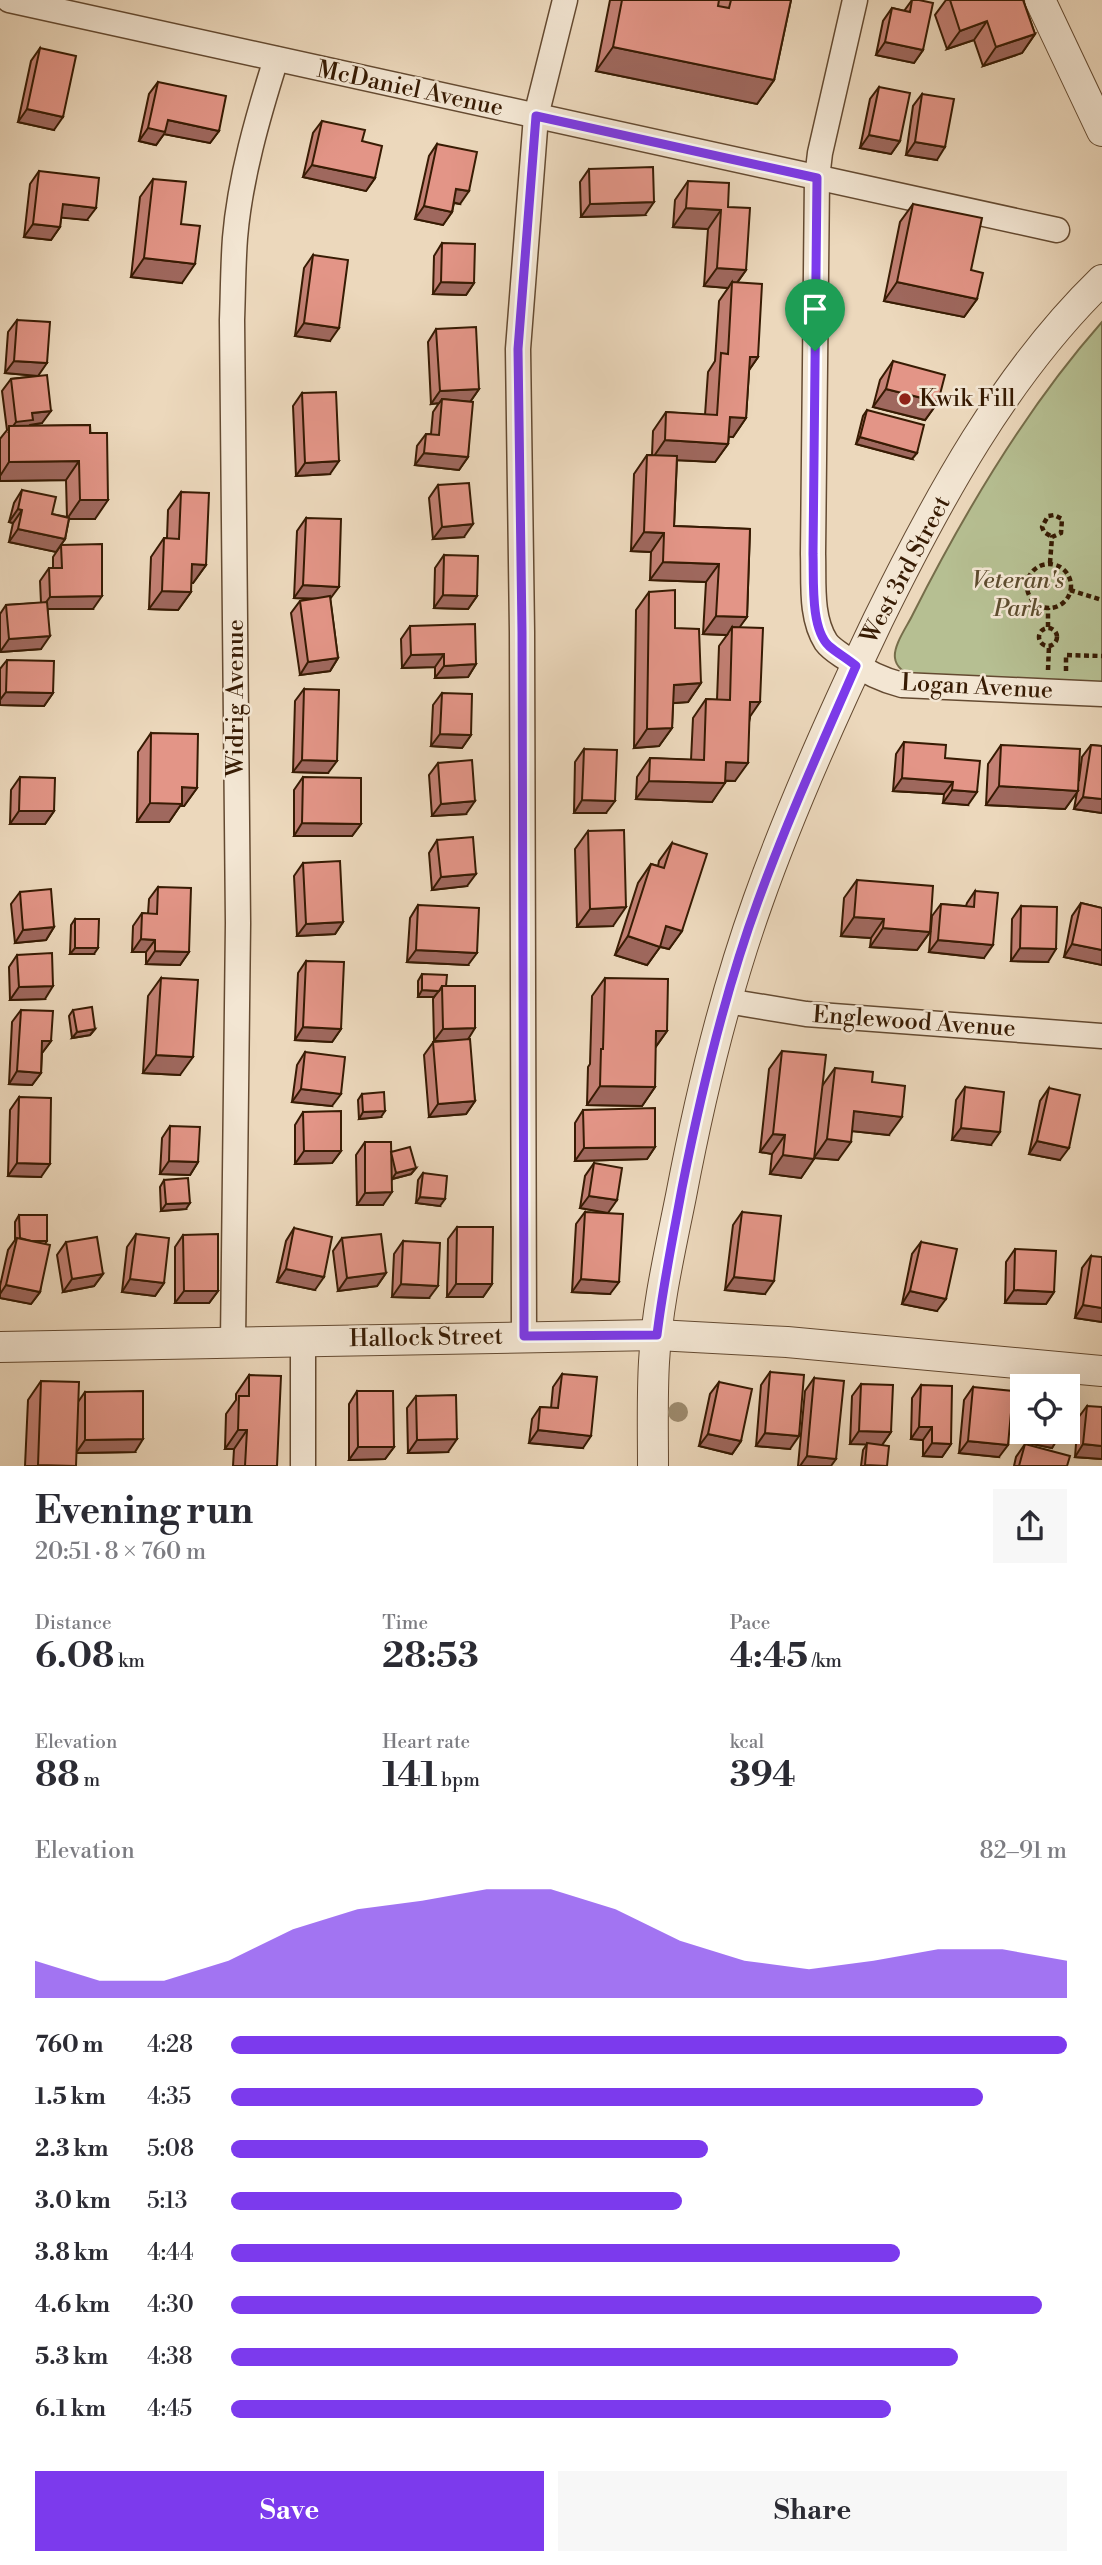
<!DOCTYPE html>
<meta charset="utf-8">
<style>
:root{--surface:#fff;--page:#f7f7f7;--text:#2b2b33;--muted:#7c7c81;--accent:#7c3aed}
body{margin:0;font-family:"Libre Bodoni",serif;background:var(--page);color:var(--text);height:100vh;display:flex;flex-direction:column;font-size:26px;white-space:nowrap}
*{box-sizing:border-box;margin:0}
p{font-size:23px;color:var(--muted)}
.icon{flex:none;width:38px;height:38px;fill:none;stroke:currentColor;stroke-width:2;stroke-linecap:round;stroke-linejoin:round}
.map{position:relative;height:1466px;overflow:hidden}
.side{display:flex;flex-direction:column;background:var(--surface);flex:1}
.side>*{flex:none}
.fabs{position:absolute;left:1010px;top:1374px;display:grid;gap:14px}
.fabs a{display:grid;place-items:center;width:70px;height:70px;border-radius:0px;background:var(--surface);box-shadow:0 7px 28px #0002;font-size:35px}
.pin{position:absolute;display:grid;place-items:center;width:60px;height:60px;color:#fff;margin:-72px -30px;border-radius:50% 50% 50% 0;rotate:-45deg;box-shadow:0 0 7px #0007}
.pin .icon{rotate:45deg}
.round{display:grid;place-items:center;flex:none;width:74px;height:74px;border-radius:0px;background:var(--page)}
.summary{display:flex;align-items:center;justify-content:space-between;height:119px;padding:0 35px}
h1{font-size:38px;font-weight:800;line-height:52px}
.metrics{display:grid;grid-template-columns:repeat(3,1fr);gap:10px;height:119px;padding:7px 35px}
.metrics div{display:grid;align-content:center}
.metrics b{font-size:35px;font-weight:800}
.metrics small{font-size:19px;font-weight:400}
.metrics p{font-size:19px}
.chart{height:196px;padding:14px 35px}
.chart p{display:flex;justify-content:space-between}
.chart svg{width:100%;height:126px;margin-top:7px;fill:var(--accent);opacity:.7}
.primary-button{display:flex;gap:14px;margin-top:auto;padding:14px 35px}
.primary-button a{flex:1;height:80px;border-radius:0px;background:var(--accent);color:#fff;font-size:28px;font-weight:800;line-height:80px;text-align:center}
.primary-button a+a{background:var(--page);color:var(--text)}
ul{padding:0 35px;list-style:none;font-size:23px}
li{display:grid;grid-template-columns:112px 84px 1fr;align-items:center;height:52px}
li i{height:18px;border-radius:9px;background:var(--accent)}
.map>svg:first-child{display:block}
</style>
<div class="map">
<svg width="1102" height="1466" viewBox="0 0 1102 1466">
<rect width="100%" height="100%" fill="#ecd8bc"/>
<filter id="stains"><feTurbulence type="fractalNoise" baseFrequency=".00286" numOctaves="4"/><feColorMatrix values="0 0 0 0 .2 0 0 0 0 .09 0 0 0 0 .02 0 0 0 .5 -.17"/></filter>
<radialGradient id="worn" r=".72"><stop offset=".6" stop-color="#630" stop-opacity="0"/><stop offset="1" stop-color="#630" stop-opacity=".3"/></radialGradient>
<path fill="#b6bf92" stroke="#766d4a" stroke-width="2" d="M 1102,322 L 1102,683 L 913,677 C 906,673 896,668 895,658 C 893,645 908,625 913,614 C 965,511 1026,408 1102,322 Z"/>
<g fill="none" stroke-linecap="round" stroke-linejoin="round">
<g stroke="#644a31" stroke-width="27">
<g id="minor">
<polyline points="9,0 1057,230"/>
<path d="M 855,0 L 820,153 L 817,178 L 813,554 C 814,582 810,617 826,642 C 831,649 840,654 847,659 C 864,671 882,680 902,685 L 1102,694"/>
<polyline points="727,1001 806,1014 1102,1036"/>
<polyline points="524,1336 522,632 518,349 536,116 565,0"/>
<path d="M 233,1342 L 238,923 L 232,320 C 233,293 233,265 235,238 C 240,178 258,116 276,59"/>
<polyline points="303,1466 303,1341"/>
</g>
</g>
<g stroke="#644a31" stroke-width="32">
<g id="tertiary">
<polyline points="1040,0 1102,131"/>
<polyline points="0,1347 657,1335 787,1342 1102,1371"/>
<path d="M 653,1466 C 653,1431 652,1397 654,1362 C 657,1306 670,1251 681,1196 C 700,1096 724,996 758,901 C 792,805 834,712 878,620 C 937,500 1005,374 1102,280"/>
</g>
</g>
<g stroke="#371b03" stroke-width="4.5" stroke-dasharray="5 3.5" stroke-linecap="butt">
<polyline points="1050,563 1052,537 1061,533 1062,519 1054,515 1048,516 1042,527 1044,532 1052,537"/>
<circle cx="1049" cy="586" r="22"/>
<polyline points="1070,590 1102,600"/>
<polyline points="1048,627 1048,608"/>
<circle cx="1048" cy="637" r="9"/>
<polyline points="1048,670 1049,646"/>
<polyline points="1066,671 1066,655 1102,656"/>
</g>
<use href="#minor" stroke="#f3e6d3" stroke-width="24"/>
<use href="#tertiary" stroke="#f3e6d3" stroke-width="30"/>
</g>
<circle fill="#9d8b6e" cx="678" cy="1412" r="10"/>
<g fill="#c38074" stroke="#371b03" stroke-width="2">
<polygon points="610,0 791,0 774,80 757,104 596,71"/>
<polygon points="912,0 919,0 923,50 914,63 876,55 883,21 892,8 904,11"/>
<polygon points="946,0 1023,0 1035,34 1022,53 983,66 974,40 947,49 935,15"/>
<polygon points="40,48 54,130 18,122 31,61"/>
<polygon points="158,82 219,131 210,143 164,134 156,145 139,141 149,94"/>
<polygon points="879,87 900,141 891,154 860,148 870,99"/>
<polygon points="922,94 937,160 906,155 913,106"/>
<polygon points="322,121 362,141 375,178 366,191 303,177 313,133"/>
<polygon points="437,144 460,204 454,203 452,212 443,225 415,219 429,156"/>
<polygon points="589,169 645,215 581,217 580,182"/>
<polygon points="39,171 87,220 61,217 60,227 51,240 24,237 30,184"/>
<polygon points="153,179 181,224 182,283 131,277 140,197"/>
<polygon points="688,181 728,207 746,270 737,283 758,357 749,370 746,418 733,437 729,436 728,444 715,462 677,460 674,526 750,529 747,617 739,627 750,718 735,781 725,781 712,802 636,799 637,777 650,758 691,760 693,718 706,699 717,700 719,646 727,635 703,634 706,582 650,580 651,552 631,551 634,474 647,455 652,455 653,431 666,412 705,415 708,372 715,361 719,301 728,288 704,286 708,229 673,227 675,200"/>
<polygon points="913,204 971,270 977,299 964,317 884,301 900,222"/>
<polygon points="442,243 474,283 466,295 433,294 434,256"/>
<polygon points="313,255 330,341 295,336 304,268"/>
<polygon points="17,320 38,376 42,423 30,425 29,426 90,425 95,519 69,519 65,539 56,552 9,542 13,523 9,522 14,503 22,490 52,514 67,517 66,480 0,481 0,439 7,430 2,391 11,379 38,376 5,373 8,332"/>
<polygon points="436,329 479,389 470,402 468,457 459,470 415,465 417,446 426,434 431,434 433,412 439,403 431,404 428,342"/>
<polygon points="893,361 938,402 925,420 873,407 880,380"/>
<polygon points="302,393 330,474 296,476 293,406"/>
<polygon points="867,410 912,459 856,444 863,416"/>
<polygon points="438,485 464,537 433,539 429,498"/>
<polygon points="181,492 206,565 193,583 191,583 191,592 178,610 149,609 151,557 164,538 167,538 168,510"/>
<polygon points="306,518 330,598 338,658 330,671 300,675 291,613 300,601 314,599 294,598 297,531"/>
<polygon points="61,545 93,609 48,609 41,649 0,652 0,614 6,605 41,603 40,581 49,568 53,568 53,557"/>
<polygon points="444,555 477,596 468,609 434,608 435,568"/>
<polygon points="649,592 675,628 701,683 688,702 673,703 672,728 659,746 634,748 636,610"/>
<polygon points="410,626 476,664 468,677 435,678 435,667 402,668 401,639"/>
<polygon points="7,660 53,693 44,706 0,705 0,669"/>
<polygon points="304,689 328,773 293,772 295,701"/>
<polygon points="442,693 471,735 462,748 431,746 433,705"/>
<polygon points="151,733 197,788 184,806 180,806 169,822 137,822 138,752"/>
<polygon points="904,742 945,758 968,805 943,803 944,794 893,791 896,754"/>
<polygon points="1001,745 1079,780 1082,757 1091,745 1102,746 1102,813 1074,809 1077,792 1065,809 986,805 988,764"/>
<polygon points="584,749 606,813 574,813 575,762"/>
<polygon points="438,763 466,814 432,816 429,775"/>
<polygon points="20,777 54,811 45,824 10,824 11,790"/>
<polygon points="303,777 361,824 352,836 294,836 294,790"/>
<polygon points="588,831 613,926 577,927 575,849"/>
<polygon points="437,840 467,886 432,890 429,853"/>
<polygon points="672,843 682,931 669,949 660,947 647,965 615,955 638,883 651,864 658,866 659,861"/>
<polygon points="303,863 343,922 335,934 297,936 294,876"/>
<polygon points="857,880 930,932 917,950 870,947 871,938 841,936 844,898"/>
<polygon points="158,887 189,952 180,965 146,964 146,952 132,952 133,926 142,913 148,914 149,899"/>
<polygon points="975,891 984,958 929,952 932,916 941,904 966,906 967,903"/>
<polygon points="20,892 54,927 46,940 15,943 11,904"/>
<polygon points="1081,903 1102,908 1102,965 1064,957 1072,916"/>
<polygon points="418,905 468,965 407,962 410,918"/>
<polygon points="1021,906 1048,962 1011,961 1012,919"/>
<polygon points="75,919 94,954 70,954 71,925"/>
<polygon points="17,955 45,999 10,1000 9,967"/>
<polygon points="306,961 341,1029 332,1042 295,1040 298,973"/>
<polygon points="422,974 446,986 468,1039 475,1101 466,1114 429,1117 424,1055 434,1041 433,999 434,997 418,997 418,981"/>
<polygon points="161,978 180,1075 143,1073 148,996"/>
<polygon points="605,978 667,1031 655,1048 655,1087 642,1106 587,1105 588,1067 590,1064 592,996"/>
<polygon points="21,1010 51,1041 42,1053 41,1073 32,1085 9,1084 12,1022"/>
<polygon points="73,1010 95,1029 90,1035 72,1038 69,1016"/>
<polygon points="782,1051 822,1086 835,1068 872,1082 889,1135 852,1131 838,1160 814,1158 801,1178 770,1174 772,1154 760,1152 769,1069"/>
<polygon points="305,1052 332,1106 292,1102 297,1065"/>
<polygon points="965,1087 991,1145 952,1140 956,1100"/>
<polygon points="1049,1088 1060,1160 1029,1154 1040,1101"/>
<polygon points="362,1094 381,1117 359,1119 358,1100"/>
<polygon points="19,1097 41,1177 8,1176 10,1110"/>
<polygon points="583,1110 655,1147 647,1159 575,1161 575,1123"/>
<polygon points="303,1112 341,1151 332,1163 295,1164 295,1125"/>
<polygon points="170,1126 198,1162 190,1175 160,1174 162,1138"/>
<polygon points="365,1142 391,1151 416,1168 411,1174 392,1179 383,1205 357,1205 356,1155"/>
<polygon points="594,1163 608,1213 580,1208 585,1176"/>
<polygon points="423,1173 440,1206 416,1203 418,1180"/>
<polygon points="164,1180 186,1209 161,1211 160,1187"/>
<polygon points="585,1212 610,1294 572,1292 576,1224"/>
<polygon points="742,1212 765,1294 725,1290 733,1225"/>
<polygon points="19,1215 47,1241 45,1244 40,1292 31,1304 0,1298 0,1286 8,1250 15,1240 15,1222"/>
<polygon points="457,1227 492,1284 483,1297 447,1297 448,1239"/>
<polygon points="294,1228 315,1290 277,1282 286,1241"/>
<polygon points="136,1234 164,1283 155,1296 122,1292 127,1247"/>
<polygon points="183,1235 218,1291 209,1303 175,1303 175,1247"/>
<polygon points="342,1238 386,1273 377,1286 338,1291 333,1251"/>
<polygon points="403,1241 429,1298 392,1297 394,1254"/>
<polygon points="66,1242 103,1274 94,1286 63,1292 57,1255"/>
<polygon points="921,1242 937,1311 902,1304 912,1254"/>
<polygon points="1015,1249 1054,1292 1046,1304 1005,1303 1006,1262"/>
<polygon points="1091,1256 1102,1322 1075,1318 1082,1268"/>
<polygon points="770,1372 790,1449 756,1446 761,1385"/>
<polygon points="562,1374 583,1448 529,1443 532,1419 540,1407 551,1408 553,1387"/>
<polygon points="249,1375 277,1466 233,1466 234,1449 225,1449 226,1414 236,1400 236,1394"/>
<polygon points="814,1378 831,1466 798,1466 805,1391"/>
<polygon points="41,1381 78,1402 85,1392 135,1452 76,1453 76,1466 25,1466 28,1400"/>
<polygon points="719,1382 741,1441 732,1454 699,1446 710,1394"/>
<polygon points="861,1384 891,1432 882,1445 887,1466 861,1466 863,1450 867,1444 850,1444 852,1396"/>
<polygon points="921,1385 951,1444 942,1457 923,1456 923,1440 911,1439 912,1398"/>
<polygon points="973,1387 999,1457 959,1453 964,1400"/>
<polygon points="357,1391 394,1447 385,1459 349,1460 349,1404"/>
<polygon points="416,1396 448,1452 408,1453 407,1408"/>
<polygon points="1087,1406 1102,1459 1075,1457 1078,1418"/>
<polygon points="1025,1432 1061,1432 1052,1448 1023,1442"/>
<polygon points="1025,1444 1067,1466 1014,1466 1016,1457"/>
</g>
<g fill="#9f685e" stroke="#371b03" stroke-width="2">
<polygon points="987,21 974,40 947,49 960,31"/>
<polygon points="1035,34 1022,53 983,66 996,47"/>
<polygon points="885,42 923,50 914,63 876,55"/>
<polygon points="613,47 774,80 757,104 596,71"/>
<polygon points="27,109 63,117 54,130 18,122"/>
<polygon points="168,120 219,131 210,143 164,134 156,145 139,141 148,128"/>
<polygon points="869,135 900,141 891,154 860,148"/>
<polygon points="915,142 945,147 937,160 906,155"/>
<polygon points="312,165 375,178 366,191 303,177"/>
<polygon points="456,189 469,191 460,204 448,201"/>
<polygon points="654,202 645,215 581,217 590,204"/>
<polygon points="63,204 96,208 87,220 54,217"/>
<polygon points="424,206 452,212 443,225 415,219"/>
<polygon points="686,208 721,210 708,229 673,227"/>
<polygon points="33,224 60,227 51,240 24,237"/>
<polygon points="144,258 195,264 182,283 131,277"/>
<polygon points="717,268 746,270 733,288 732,282 728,288 704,286"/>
<polygon points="441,282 474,283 466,295 433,294"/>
<polygon points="897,282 977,299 964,317 884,301"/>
<polygon points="304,323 339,328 330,341 295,336"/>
<polygon points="750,357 758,357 745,376"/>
<polygon points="14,361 47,363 38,376 5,373"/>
<polygon points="479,389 470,402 442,399 439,403 431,404 440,391"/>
<polygon points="886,389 938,402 925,420 873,407"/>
<polygon points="51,411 42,423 30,425 25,433 9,432 16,422 32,413"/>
<polygon points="730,417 746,418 733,437 717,436"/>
<polygon points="860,437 917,453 912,459 856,444"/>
<polygon points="665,440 728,444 715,462 652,459"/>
<polygon points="424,453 468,457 459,470 415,465"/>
<polygon points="79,461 66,480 0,481 0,476 9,462"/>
<polygon points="339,461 330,474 296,476 305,463"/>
<polygon points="80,500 108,500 95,519 67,519"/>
<polygon points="18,509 22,510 13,523 9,522"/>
<polygon points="473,524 464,537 433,539 442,527"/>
<polygon points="18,529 65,539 56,552 9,542"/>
<polygon points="644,532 664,533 651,552 631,551"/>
<polygon points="663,562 719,564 706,582 650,580"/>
<polygon points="192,564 206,565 193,583 179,583"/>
<polygon points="303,585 339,587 330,599 294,598"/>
<polygon points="162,591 191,592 178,610 149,609"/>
<polygon points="443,595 477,596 468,609 434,608"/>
<polygon points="102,596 93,609 41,609 50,597"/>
<polygon points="716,616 747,617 734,635 732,627 727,635 703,634"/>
<polygon points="50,636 41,649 0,652 9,639"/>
<polygon points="444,654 435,667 402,668 411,655"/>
<polygon points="338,658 330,671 300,675 308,662"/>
<polygon points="476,664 468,677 435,678 444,666"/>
<polygon points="701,683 688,702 661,704 674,685"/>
<polygon points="6,692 53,693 44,706 0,705 0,700"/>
<polygon points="750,702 760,702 747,721"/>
<polygon points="672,728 659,746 634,748 647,729"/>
<polygon points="440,734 471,735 462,748 431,746"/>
<polygon points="302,760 337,761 328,773 293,772"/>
<polygon points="726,762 748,763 735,781 713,780"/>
<polygon points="902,778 953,782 944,794 893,791"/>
<polygon points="649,781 725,783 712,802 636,799"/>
<polygon points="999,786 1078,791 1065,809 986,805"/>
<polygon points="182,787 197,788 184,806 180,806 169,822 137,822 150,803"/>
<polygon points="952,790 977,792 968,805 943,803"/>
<polygon points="1083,797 1102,799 1102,813 1074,809"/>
<polygon points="582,800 615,801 606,813 574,813"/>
<polygon points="475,801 466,814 432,816 441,804"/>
<polygon points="19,811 54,811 45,824 10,824"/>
<polygon points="302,823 361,824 352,836 294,836"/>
<polygon points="476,874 467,886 432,890 441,877"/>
<polygon points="626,907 613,926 577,927 590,909"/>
<polygon points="854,917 884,919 871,938 841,936"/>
<polygon points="343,922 335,934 297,936 306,924"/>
<polygon points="666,926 682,931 669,949 653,945"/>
<polygon points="54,927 46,940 15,943 23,930"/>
<polygon points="883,928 930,932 917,950 870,947"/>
<polygon points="628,936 660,947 647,965 615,955"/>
<polygon points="141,939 155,940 146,952 132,952"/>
<polygon points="938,940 993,945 984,958 929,952"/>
<polygon points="1072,944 1102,950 1102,965 1064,957"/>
<polygon points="75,948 98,948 94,954 70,954"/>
<polygon points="1020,948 1056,949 1048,962 1011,961"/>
<polygon points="416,950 477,953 468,965 407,962"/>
<polygon points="155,951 189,952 180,965 146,964"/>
<polygon points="53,986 45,999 10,1000 19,987"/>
<polygon points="422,990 439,991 434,997 418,997"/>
<polygon points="303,1027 341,1029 332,1042 295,1040"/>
<polygon points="475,1028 467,1041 434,1041 443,1029"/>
<polygon points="95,1029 90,1035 72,1038 77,1032"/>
<polygon points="656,1031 667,1031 654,1049"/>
<polygon points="42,1041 51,1041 42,1053 33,1053"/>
<polygon points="156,1055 193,1057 180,1075 143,1073"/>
<polygon points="17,1071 41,1073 32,1085 9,1084"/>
<polygon points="600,1086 655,1087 642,1106 587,1105"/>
<polygon points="301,1089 341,1094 332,1106 292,1102"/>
<polygon points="475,1101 466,1114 429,1117 438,1104"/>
<polygon points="385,1111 381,1117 359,1119 363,1112"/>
<polygon points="854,1111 902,1117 889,1135 841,1130"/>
<polygon points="961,1128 1000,1132 991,1145 952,1140"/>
<polygon points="773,1134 785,1135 772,1154 760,1152"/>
<polygon points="827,1139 851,1142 838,1160 814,1158"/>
<polygon points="1037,1141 1069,1148 1060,1160 1029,1154"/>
<polygon points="655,1147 647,1159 575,1161 584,1148"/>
<polygon points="304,1151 341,1151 332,1163 295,1164"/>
<polygon points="783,1155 814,1159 801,1178 770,1174"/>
<polygon points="169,1161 198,1162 190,1175 160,1174"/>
<polygon points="17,1163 50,1164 41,1177 8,1176"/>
<polygon points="416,1168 411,1174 392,1179 396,1173"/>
<polygon points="392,1192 383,1205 357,1205 365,1193"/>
<polygon points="589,1196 617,1200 608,1213 580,1208"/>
<polygon points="420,1197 445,1199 440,1206 416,1203"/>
<polygon points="190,1203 186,1209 161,1211 166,1204"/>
<polygon points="286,1269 324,1277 315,1290 277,1282"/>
<polygon points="386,1273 377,1286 338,1291 347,1278"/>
<polygon points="103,1274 94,1286 63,1292 72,1279"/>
<polygon points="734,1277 774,1281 765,1294 725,1290"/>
<polygon points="130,1279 164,1283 155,1296 122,1292"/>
<polygon points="581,1279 619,1282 610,1294 572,1292"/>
<polygon points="401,1284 438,1286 429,1298 392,1297"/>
<polygon points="456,1284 492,1284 483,1297 447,1297"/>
<polygon points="6,1285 40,1292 31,1304 0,1298 0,1294"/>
<polygon points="1014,1290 1054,1292 1046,1304 1005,1303"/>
<polygon points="184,1291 218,1291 209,1303 175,1303"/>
<polygon points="910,1291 946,1299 937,1311 902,1304"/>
<polygon points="1083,1305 1102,1308 1102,1322 1075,1318"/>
<polygon points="919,1427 932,1427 923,1440 911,1439"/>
<polygon points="238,1430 247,1430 234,1449 225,1449"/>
<polygon points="538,1430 591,1436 583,1448 529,1443"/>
<polygon points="859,1431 891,1432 882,1445 850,1444"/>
<polygon points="1030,1432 1042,1432 1060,1435 1052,1448 1023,1442"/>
<polygon points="765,1433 799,1436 790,1449 756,1446"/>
<polygon points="708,1434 741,1441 732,1454 699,1446"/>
<polygon points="143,1439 135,1452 76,1453 85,1440"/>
<polygon points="457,1439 448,1452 408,1453 417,1440"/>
<polygon points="968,1441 1008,1445 999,1457 959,1453"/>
<polygon points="932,1443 951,1444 942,1457 923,1456"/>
<polygon points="1083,1444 1102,1446 1102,1459 1075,1457"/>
<polygon points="358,1447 394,1447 385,1459 349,1460"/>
<polygon points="807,1456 836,1459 831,1466 800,1466"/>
</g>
<g fill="#e39587" stroke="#371b03" stroke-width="2">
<polygon points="622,0 719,0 718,6 729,8 731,0 791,0 774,80 613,47"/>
<polygon points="912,0 919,0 933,3 923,50 885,42 892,8 910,12"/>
<polygon points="950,0 1023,0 1035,34 996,47 987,21 960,31"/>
<polygon points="40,48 76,56 63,117 27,109"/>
<polygon points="158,82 226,96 219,131 168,120 165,132 148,128"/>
<polygon points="879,87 910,93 900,141 869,135"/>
<polygon points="922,94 954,99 945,147 915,142"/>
<polygon points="322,121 365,130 362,141 382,146 375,178 312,165"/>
<polygon points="437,144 477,152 469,191 456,189 452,212 424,206"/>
<polygon points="653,167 654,202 590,204 589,169"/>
<polygon points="39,171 99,178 96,208 63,204 60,227 33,224"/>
<polygon points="153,179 186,182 181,224 200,226 195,264 144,258"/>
<polygon points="688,181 729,183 728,207 750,208 746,270 717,268 721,210 686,208"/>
<polygon points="913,204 982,218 971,270 983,273 977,299 897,282"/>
<polygon points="442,243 475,244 474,283 441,282"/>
<polygon points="313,255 348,260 339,328 304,323"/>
<polygon points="732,282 762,284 758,357 750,357 746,418 730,417 728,444 665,440 666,412 717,415 721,353 728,354"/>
<polygon points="17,320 50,322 47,363 14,361"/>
<polygon points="476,327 479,389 440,391 436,329"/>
<polygon points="893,361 945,375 938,402 886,389"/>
<polygon points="47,375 51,411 32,413 33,420 16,422 11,379"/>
<polygon points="336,392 339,461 305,463 302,393"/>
<polygon points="442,399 473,402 468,457 424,453 426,434 439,435"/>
<polygon points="867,410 924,425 917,453 860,437"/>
<polygon points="90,425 90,433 107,433 108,500 80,500 79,461 9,462 9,426"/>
<polygon points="647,455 677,456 674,526 750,529 747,617 716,616 719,564 663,562 664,533 644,532"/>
<polygon points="469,483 473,524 442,527 438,485"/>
<polygon points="22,490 56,497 52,514 69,518 65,539 18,529 22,510 18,509"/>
<polygon points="181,492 209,493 206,565 192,564 191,592 162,591 164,538 179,539"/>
<polygon points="306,518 341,519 339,587 303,585"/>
<polygon points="102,544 102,596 50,597 49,568 62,568 61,545"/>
<polygon points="444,555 478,556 477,596 443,595"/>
<polygon points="675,590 675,628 699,629 701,683 674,685 672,728 647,729 649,592"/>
<polygon points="330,596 338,658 308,662 300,601"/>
<polygon points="47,602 50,636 9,639 6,605"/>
<polygon points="475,624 476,664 444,666 444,654 411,655 410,626"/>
<polygon points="732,627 763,628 760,702 750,702 748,763 726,762 725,783 649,781 650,758 704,760 706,699 730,700"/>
<polygon points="7,660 54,661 53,693 6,692"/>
<polygon points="304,689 339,690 337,761 302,760"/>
<polygon points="442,693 472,694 471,735 440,734"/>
<polygon points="151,733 198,734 197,788 182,787 182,804 150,803"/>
<polygon points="904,742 946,745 945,758 980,761 977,792 952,790 953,782 902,778"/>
<polygon points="1001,745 1080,749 1078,791 999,786"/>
<polygon points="1091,745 1102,746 1102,799 1083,797"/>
<polygon points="584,749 617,750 615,801 582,800"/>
<polygon points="472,760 475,801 441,804 438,763"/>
<polygon points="20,777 55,778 54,811 19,811"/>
<polygon points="303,777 361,778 361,824 302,823"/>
<polygon points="624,830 626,907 590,909 588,831"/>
<polygon points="473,837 476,874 441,877 437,840"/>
<polygon points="672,843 707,854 682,931 666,926 660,947 628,936 651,864 664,868"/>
<polygon points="340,861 343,922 306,924 303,863"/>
<polygon points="857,880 933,886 930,932 883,928 884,919 854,917"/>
<polygon points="158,887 191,888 189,952 155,951 155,940 141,939 142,913 157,914"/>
<polygon points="51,889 54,927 23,930 20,892"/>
<polygon points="975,891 998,893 993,945 938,940 941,904 974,907"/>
<polygon points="1081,903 1102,908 1102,950 1072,944"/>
<polygon points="418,905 479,908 477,953 416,950"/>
<polygon points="1021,906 1057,907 1056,949 1020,948"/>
<polygon points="75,919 99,919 98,948 75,948"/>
<polygon points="52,953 53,986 19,987 17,955"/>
<polygon points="306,961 344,962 341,1029 303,1027"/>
<polygon points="422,974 447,975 446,986 442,986 439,991 422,990"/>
<polygon points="161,978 198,980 193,1057 156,1055"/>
<polygon points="605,978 668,979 667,1031 656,1031 655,1087 600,1086 601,1049 603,1049"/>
<polygon points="442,986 475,986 475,1028 443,1029"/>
<polygon points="92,1007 95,1029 77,1032 73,1010"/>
<polygon points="21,1010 53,1011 51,1041 42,1041 41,1073 17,1071"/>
<polygon points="470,1039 475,1101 438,1104 433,1042"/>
<polygon points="782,1051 826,1055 814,1159 783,1155 785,1135 773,1134"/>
<polygon points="305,1052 345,1057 341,1094 301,1089"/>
<polygon points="835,1068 873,1072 872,1082 905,1086 902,1117 854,1111 851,1142 827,1139"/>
<polygon points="965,1087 1004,1092 1000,1132 961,1128"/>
<polygon points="1049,1088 1080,1095 1069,1148 1037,1141"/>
<polygon points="384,1092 385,1111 363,1112 362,1094"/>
<polygon points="19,1097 51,1098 50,1164 17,1163"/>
<polygon points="655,1108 655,1147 584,1148 583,1110"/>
<polygon points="341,1111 341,1151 304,1151 303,1112"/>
<polygon points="170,1126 200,1127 198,1162 169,1161"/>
<polygon points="365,1142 391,1142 392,1192 365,1193"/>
<polygon points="410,1147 416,1168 396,1173 391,1152"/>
<polygon points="594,1163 622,1168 617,1200 589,1196"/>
<polygon points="423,1173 447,1176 445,1199 420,1197"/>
<polygon points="188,1178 190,1203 166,1204 164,1180"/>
<polygon points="585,1212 623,1214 619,1282 581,1279"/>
<polygon points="742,1212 781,1216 774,1281 734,1277"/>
<polygon points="19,1215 47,1215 47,1241 31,1241 20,1238"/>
<polygon points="457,1227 493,1227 492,1284 456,1284"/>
<polygon points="294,1228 332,1237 324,1277 286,1269"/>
<polygon points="136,1234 169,1238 164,1283 130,1279"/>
<polygon points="218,1234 218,1291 184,1291 183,1235"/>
<polygon points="381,1234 386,1273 347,1278 342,1238"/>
<polygon points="97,1237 103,1274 72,1279 66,1242"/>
<polygon points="17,1238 50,1245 40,1292 6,1285"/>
<polygon points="403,1241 440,1243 438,1286 401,1284"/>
<polygon points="921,1242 957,1249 946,1299 910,1291"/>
<polygon points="1015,1249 1056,1251 1054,1292 1014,1290"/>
<polygon points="1091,1256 1102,1257 1102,1308 1083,1305"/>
<polygon points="770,1372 804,1375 799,1436 765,1433"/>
<polygon points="562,1374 597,1377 591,1436 538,1430 540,1407 558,1408"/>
<polygon points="249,1375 281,1376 277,1466 245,1466 247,1430 238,1430 239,1396 249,1396"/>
<polygon points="814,1378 844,1381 836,1459 807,1456"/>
<polygon points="41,1381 79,1382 76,1466 38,1465"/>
<polygon points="719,1382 752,1389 741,1441 708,1434"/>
<polygon points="861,1384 893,1385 891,1432 859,1431"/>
<polygon points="921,1385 952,1386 951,1444 932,1443 932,1427 919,1427"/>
<polygon points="973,1387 1013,1391 1008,1445 968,1441"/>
<polygon points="143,1391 143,1439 85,1440 85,1392"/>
<polygon points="357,1391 393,1391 394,1447 358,1447"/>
<polygon points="456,1395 457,1439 417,1440 416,1396"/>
<polygon points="1087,1406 1102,1407 1102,1446 1083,1444"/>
<polygon points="1042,1432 1061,1432 1060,1435"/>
<polygon points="867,1443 889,1446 887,1466 865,1465"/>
<polygon points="1025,1444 1070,1456 1067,1466 1019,1466"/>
</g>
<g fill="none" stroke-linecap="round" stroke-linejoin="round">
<g stroke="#fff" stroke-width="14">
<path id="route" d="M 536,116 L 817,178 L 813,554 C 814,579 810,628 829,646 C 837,653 848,659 856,666 C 822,744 787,821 758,901 C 724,994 701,1092 682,1188 C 673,1237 663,1285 657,1335 L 524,1336 L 522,632 L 518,349 Z"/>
</g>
<use href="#route" stroke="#7c3aed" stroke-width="9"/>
</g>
<circle fill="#8f2418" stroke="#f3e6d3" stroke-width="2.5" cx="905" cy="399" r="7"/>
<g text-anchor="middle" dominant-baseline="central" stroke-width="5" stroke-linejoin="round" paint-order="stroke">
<g font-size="24" fill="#371b03" stroke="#f3e6d3">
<text transform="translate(410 89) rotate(12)">McDaniel Avenue</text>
<text transform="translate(906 570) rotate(-62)">West 3rd Street</text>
<text transform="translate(977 687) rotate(3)">Logan Avenue</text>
<text transform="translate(236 698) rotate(-90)">Widrig Avenue</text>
<text transform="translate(914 1022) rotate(4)">Englewood Avenue</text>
<text transform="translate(426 1338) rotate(-1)">Hallock Street</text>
</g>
<g font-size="24" fill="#371b03" stroke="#f3e6d3" text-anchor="start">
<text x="919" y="399">Kwik Fill</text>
</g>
<g font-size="24" font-style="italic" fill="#5d4c2e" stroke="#f3e6d3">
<text x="1018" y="581">Veteran's<tspan x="1018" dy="28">Park</tspan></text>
</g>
</g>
<rect width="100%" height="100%" filter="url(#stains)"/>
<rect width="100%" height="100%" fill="url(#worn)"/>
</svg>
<div class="fabs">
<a><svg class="icon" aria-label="locate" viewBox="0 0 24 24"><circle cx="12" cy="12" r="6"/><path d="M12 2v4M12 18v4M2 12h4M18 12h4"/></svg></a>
</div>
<div class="pin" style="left:815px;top:351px;background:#1e9e55"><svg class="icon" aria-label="arrive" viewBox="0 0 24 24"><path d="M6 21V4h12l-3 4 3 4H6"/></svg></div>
</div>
<section class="side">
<div class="summary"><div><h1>Evening run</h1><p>20:51 · 8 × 760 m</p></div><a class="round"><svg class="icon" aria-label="share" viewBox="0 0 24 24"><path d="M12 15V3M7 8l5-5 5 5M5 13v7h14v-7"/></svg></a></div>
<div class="metrics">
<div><p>Distance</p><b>6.08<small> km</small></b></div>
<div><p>Time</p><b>28:53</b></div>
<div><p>Pace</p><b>4:45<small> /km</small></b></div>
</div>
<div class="metrics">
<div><p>Elevation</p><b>88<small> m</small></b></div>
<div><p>Heart rate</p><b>141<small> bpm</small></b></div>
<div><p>kcal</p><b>394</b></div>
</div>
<div class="chart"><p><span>Elevation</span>82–91 m</p>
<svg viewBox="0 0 160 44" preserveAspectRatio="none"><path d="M0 44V31L10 38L20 38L30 31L40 20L50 13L60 10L70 6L80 6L90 13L100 24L110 31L120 34L130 31L140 27L150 27L160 31V44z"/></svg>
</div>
<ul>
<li><b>760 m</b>4:28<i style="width:100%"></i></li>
<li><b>1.5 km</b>4:35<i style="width:90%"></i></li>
<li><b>2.3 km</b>5:08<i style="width:57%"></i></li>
<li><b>3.0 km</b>5:13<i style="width:54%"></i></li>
<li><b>3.8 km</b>4:44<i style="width:80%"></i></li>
<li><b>4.6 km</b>4:30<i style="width:97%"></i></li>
<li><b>5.3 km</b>4:38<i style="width:87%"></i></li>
<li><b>6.1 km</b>4:45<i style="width:79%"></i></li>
</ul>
<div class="primary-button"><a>Save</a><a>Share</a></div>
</section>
